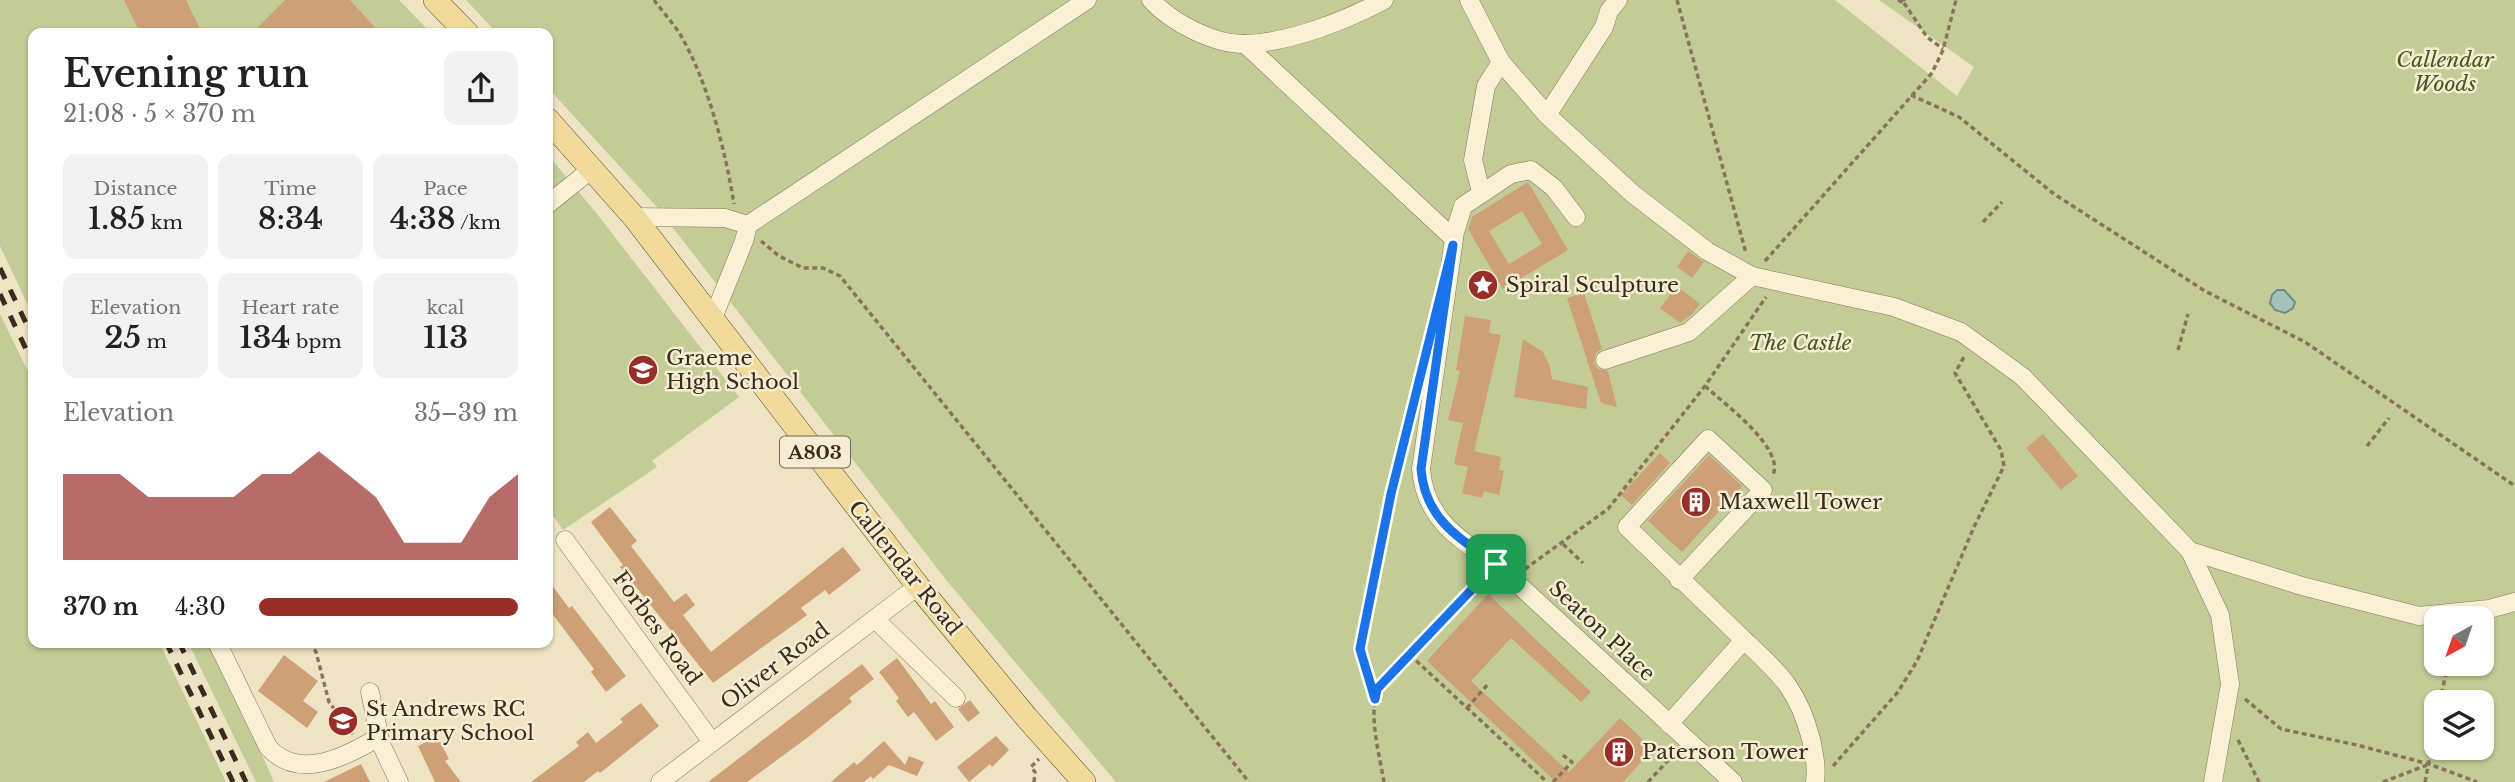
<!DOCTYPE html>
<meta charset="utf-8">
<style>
:root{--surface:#fff;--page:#f2f2f2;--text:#222;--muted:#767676;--accent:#982e29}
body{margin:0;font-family:"Libre Baskerville",serif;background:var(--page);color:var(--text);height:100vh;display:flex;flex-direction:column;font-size:26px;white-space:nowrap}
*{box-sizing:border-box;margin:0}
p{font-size:23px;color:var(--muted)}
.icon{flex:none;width:38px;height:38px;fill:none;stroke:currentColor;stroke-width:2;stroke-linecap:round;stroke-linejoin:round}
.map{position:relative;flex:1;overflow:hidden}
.panel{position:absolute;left:28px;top:28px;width:525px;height:620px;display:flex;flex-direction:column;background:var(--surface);border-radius:14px;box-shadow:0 2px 5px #0004}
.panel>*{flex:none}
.needle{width:46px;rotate:220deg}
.fabs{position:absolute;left:2424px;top:606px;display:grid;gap:14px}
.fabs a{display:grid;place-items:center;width:70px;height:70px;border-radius:14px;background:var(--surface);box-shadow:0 2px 5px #0004;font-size:35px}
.pin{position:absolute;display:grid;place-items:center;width:60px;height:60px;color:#fff;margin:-30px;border-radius:14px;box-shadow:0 4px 10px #0006}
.round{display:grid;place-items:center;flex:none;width:74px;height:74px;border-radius:14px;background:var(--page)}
.head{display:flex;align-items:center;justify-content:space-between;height:119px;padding:0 35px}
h1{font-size:38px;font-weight:600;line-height:52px}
.metrics{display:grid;grid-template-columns:repeat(3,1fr);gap:10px;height:119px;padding:7px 35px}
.metrics div{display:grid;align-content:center;border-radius:14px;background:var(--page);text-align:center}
.metrics b{font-size:30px;font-weight:600}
.metrics small{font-size:19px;font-weight:400}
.metrics p{font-size:19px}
.chart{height:196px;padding:14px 35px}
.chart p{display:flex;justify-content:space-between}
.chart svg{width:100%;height:126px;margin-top:7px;fill:var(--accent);opacity:.7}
ul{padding:0 35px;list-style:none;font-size:23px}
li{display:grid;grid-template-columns:112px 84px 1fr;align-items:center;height:52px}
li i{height:18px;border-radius:9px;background:var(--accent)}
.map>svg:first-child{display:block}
</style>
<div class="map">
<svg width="2515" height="782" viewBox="0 0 2515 782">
<rect width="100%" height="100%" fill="#eee3c2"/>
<g fill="#c3cc96" fill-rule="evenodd">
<polygon points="0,0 399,0 431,33 33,33 33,316 0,246"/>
<path d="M 466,0 L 1835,0 L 1957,96 L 1974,67 L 1879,0 L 2515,0 L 2515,782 L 1116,782 L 947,581 L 656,206 L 548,88 L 548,33 L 497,33 ZM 2436,618 L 2482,618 L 2482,663 L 2436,663 ZM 2436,702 L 2482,702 L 2482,747 L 2436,747 Z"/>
<polygon points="548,155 597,214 739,397 652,461 657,467 563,530 548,508"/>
<polygon points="0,314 33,382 33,642 159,642 226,782 0,782"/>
<polygon points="188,642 212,642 274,782 256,782"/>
</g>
<polygon fill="#a5c1ba" stroke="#6b8f88" stroke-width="2" points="2277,290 2284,290 2295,302 2293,308 2285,313 2275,310 2270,303 2272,295"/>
<g fill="#cda078" fill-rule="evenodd">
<polygon points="124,0 186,0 202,33 140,33"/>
<polygon points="285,0 350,0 380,33 252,33"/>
<path d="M 1528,182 L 1568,250 L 1503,289 L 1468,229 L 1472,217 ZM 1522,211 L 1542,244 L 1509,264 L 1489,231 Z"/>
<polygon points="1688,251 1704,262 1692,278 1677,267"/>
<polygon points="1677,286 1700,304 1692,314 1680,323 1660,308"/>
<polygon points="1584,293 1602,349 1596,353 1594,363 1598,369 1608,371 1617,407 1601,403 1567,298"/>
<polygon points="1465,316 1491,320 1489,333 1501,335 1474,451 1501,457 1499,470 1504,471 1499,495 1484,491 1482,498 1462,493 1468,467 1454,464 1463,423 1448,420 1460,371 1456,370"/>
<polygon points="1523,339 1543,352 1549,364 1552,379 1588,387 1586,409 1514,397"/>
<polygon points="2043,434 2078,476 2061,490 2026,448"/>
<polygon points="1660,453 1670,463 1632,505 1621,495"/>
<polygon points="1709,455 1742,486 1682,552 1648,521"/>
<polygon points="610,507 637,541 631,546 674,602 686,593 695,605 683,615 711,652 843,547 861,570 829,595 825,590 801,608 807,615 713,683 620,567 623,565 591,522"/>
<polygon points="548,580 569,608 572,606 626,676 606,692 591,672 594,669 548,608"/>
<polygon points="1488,594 1591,692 1581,702 1511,638 1471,681 1569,772 1620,718 1653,749 1623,782 1556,782 1427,661"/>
<polygon points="284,655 318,681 303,701 318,712 307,728 258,691"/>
<polygon points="897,658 931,704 935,701 954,727 936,741 914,712 908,717 896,701 899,698 879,672"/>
<polygon points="862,664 874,679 849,698 852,702 807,738 747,782 708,782"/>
<polygon points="970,700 980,713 968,722 958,709"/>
<polygon points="641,703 659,726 600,773 598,771 584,782 531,782 579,746 576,742 588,732 596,743 623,722 620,719"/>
<polygon points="437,736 449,759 445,761 461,782 435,782 418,746"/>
<polygon points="996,736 1009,750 992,767 990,764 969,782 957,767"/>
<polygon points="884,741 905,765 909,756 924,762 917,776 889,765 873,779 871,776 864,782 831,782 854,762 857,765"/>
<polygon points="361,764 370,782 324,782"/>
</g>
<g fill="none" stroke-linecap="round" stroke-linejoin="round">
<g stroke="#887559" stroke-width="19">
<g id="minor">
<path d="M 1151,0 C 1172,23 1215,45 1246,44 C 1291,42 1345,21 1384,0"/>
<polyline points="1469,0 1501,62 1547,115 1633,194 1707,251 1752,276 1894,307 1961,332 2023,377 2190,551 2220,615 2230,684 2213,782"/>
<polyline points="1245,44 1454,239"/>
<polyline points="1547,115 1604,27 1609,11 1618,0"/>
<polyline points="1481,192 1473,160 1486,86 1501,62"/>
<polyline points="548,204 592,169"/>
<polyline points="634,217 725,218 748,225 744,241 713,318"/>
<path d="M 1576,217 L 1554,188 L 1531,170 L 1511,174 L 1463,206 L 1455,232 L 1421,469 C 1425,519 1459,539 1496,564 L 1733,782"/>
<polyline points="748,225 1087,0"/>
<polyline points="1605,360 1689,332 1752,276"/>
<polyline points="565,540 712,742"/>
<polyline points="2190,551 2302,586 2419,616 2489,609 2515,602"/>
<polyline points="1679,580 1763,490 1708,439 1627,527 1744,640"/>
<polyline points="875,619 956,698"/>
<path d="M 217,642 L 268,747 C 299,782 347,756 379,737"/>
<polyline points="370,692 381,744 399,782"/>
<path d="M 1669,724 L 1744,640 C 1780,674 1798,689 1811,739 C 1814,754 1817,766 1815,782"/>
<polyline points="660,782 918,586"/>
</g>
</g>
<g stroke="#56432e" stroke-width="24">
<g id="major">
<polyline points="435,0 467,33"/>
<polyline points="548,120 634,217 918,586 1027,718 1084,782"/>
</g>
</g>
<g stroke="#887559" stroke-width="3.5" stroke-dasharray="5 3.5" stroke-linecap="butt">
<path d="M 654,0 C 662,11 672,22 680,34 C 708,82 725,149 734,204"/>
<polyline points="1677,0 1746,253"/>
<polyline points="1898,0 1904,3 1904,0"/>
<polyline points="1904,3 1927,37 1943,49"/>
<polyline points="1911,95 1959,117 2054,194 2205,291 2305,342 2515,486"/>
<polyline points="1983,222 2002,202"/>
<polyline points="761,241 779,256 803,268 823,268 840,276 1249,782"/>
<polyline points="1765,261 1932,73 1943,50 1956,0"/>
<polyline points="2178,350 2188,314"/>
<path d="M 1705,386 C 1723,403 1788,450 1772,477"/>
<polyline points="2367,446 2389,418"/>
<polyline points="1563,544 1583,563"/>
<polyline points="1525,569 1608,509 1705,386 1766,297"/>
<polyline points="310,642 316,652 329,702 353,734"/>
<polyline points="1410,655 1547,782"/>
<polyline points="1375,699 1360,649 1391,494 1408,428"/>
<polyline points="2245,699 2281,729 2357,745 2429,764 2477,782"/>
<polyline points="2440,702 2448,663"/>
<polyline points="1467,708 1488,684"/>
<polyline points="2238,740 2259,782"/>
<polyline points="1833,766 1898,692 1917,661 1974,527 2004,466 2001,450 1955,373 1965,355"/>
<polyline points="1034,782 1035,772 1031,767 1039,759"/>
<path d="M 1384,782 C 1379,753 1369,718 1377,689 L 1485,576"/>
<polyline points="1553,782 1572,762 1560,753"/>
<polyline points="1648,782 1675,753"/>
<polyline points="2383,782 2427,765"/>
<polyline points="2425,782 2436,725"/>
</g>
<use href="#minor" stroke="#f9f0d6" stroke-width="18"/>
<use href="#major" stroke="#f2db9a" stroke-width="23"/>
<g stroke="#382c1e" stroke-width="5" stroke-dasharray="12 12" stroke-linecap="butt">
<polyline points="0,268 33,338"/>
<polyline points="0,294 33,364"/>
<polyline points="166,642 233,782"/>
<polyline points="179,642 246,782"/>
</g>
</g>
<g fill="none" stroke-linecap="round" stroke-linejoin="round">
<g stroke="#fff" stroke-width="14">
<path id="route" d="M 1453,245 L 1421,469 C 1425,519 1459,538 1496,564 L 1377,689 L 1375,699 L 1360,649 L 1391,494 Z"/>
</g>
<use href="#route" stroke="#1a73e8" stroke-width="9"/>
</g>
<defs>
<g id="sight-disc" transform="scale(1.575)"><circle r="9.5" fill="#982e29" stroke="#f6edd2"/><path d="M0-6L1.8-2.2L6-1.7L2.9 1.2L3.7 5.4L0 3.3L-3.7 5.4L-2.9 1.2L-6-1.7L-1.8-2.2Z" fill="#fff"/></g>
<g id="school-disc" transform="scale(1.575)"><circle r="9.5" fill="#982e29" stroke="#f6edd2"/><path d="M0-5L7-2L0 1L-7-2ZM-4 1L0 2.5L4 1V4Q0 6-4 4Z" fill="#fff"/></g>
<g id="building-disc" transform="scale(1.575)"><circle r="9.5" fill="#982e29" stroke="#f6edd2"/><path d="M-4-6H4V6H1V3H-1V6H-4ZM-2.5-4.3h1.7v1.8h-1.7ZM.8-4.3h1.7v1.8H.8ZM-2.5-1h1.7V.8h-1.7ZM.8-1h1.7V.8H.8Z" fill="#fff"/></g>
</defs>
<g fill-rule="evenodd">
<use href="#sight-disc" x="1483" y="285"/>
<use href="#school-disc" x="643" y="370"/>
<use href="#building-disc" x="1696" y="502"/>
<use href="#school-disc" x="343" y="721"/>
<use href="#building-disc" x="1619" y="752"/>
</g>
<g text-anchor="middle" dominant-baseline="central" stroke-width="5" stroke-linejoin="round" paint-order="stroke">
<rect fill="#f6edd2" stroke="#716654" stroke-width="2" x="780" y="436.5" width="70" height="31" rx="5"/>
<g font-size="19" font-weight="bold" fill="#382c1e">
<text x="815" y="452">A803</text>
</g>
<g font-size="21" font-style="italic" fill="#465524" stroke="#f6edd2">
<text x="2445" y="60">Callendar<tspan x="2445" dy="24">Woods</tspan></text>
<text x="1800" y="343">The Castle</text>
</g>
<g font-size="21" fill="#382c1e" stroke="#f6edd2" text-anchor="start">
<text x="1506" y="285">Spiral Sculpture</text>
<text x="666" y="358">Graeme<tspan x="666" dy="24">High School</tspan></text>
<text x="1719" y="502">Maxwell Tower</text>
<text x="366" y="709">St Andrews RC<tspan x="366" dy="24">Primary School</tspan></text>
<text x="1642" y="752">Paterson Tower</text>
</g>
<g font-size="21" fill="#382c1e" stroke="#f6edd2">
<text transform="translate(905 568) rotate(51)">Callendar Road</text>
<text transform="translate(657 628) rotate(54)">Forbes Road</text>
<text transform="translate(1602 631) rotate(43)">Seaton Place</text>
<text transform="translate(775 666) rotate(-37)">Oliver Road</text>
</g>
</g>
</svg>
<div class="fabs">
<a><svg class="needle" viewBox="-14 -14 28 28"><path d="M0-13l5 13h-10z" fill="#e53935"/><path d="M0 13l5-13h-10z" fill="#767676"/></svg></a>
<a><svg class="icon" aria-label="layers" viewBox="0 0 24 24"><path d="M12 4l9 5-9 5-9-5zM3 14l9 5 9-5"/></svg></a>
</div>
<div class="pin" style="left:1496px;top:564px;background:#1e9e55"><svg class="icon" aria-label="arrive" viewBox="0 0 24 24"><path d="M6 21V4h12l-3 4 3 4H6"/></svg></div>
<section class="panel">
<div class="head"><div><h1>Evening run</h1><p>21:08 · 5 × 370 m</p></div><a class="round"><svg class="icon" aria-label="share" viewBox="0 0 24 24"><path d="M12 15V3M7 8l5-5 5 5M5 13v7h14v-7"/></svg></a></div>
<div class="metrics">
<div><p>Distance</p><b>1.85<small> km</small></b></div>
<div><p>Time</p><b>8:34</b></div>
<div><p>Pace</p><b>4:38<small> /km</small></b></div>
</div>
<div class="metrics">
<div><p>Elevation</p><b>25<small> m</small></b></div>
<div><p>Heart rate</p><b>134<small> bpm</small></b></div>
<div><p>kcal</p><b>113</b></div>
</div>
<div class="chart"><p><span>Elevation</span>35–39 m</p>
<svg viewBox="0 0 160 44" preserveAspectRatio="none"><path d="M0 44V14L10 14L20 14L30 22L40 22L50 22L60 22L70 14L80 14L90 6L100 14L110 22L120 38L130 38L140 38L150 22L160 14V44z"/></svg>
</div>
<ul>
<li><b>370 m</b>4:30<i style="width:100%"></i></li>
</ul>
</section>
</div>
